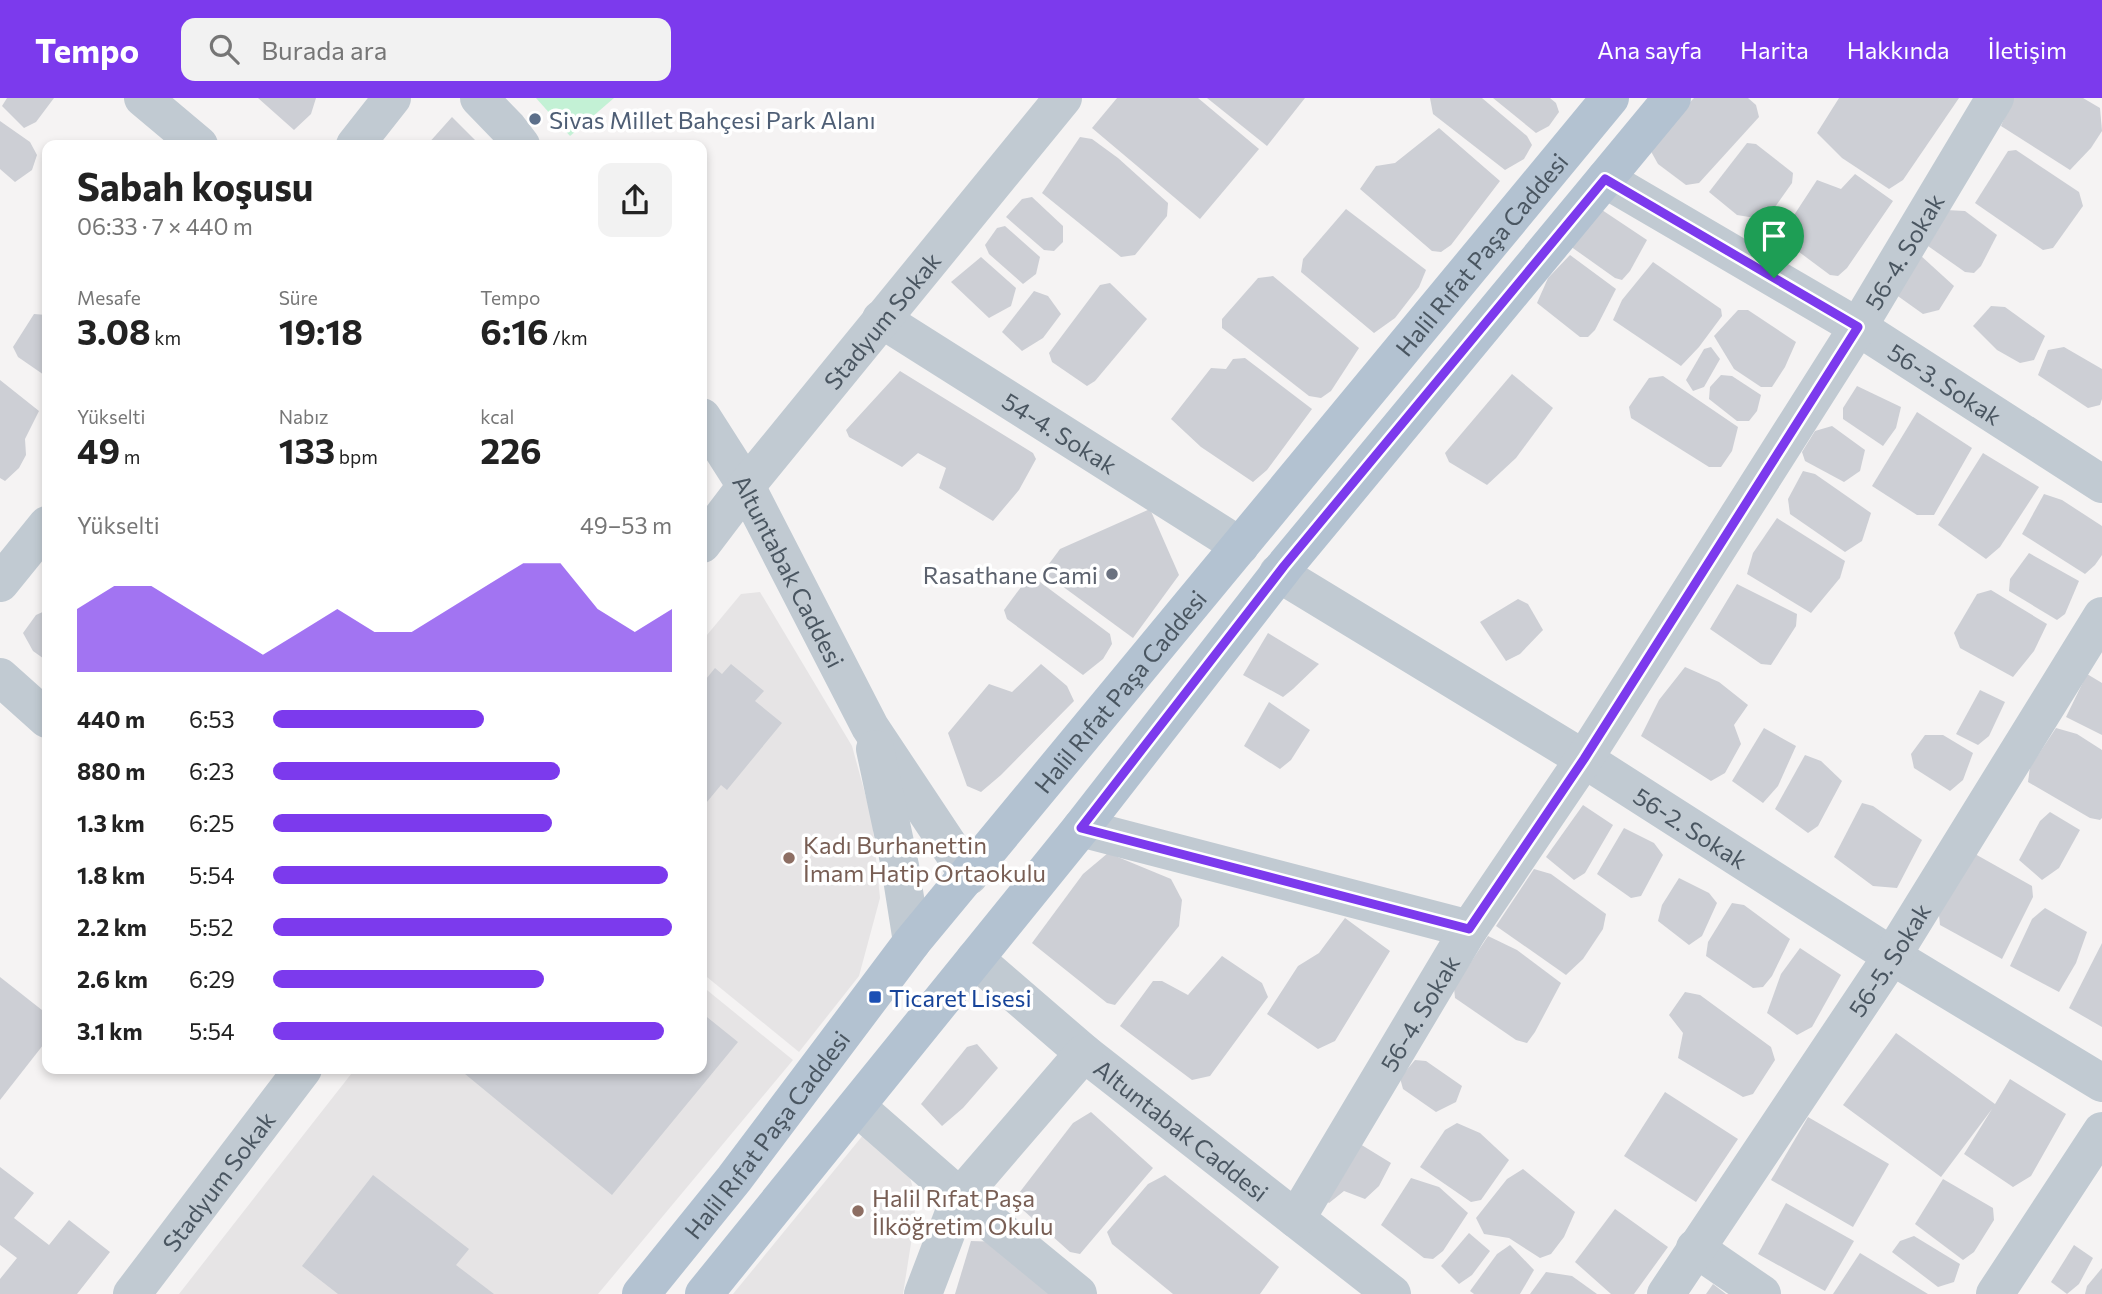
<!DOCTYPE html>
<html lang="tr">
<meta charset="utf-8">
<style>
:root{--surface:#fff;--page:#f2f2f2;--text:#222;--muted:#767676;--accent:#7c3aed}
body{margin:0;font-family:Commissioner,sans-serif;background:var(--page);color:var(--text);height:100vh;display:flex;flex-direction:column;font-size:26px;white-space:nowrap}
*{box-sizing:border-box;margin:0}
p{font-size:23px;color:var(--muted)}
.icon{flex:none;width:38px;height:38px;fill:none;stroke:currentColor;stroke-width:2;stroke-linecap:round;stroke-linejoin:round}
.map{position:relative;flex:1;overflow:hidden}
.side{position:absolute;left:42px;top:42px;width:665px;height:934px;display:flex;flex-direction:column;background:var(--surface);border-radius:14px;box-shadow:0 4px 10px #0003}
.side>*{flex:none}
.pin{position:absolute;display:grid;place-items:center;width:60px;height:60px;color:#fff;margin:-72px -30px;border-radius:50% 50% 50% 0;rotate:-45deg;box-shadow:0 0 7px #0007}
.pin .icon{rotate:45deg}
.round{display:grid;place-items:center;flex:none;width:74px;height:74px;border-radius:14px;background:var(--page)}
.summary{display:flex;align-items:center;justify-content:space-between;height:119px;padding:0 35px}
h1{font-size:38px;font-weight:700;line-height:52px}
.metrics{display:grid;grid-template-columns:repeat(3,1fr);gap:10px;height:119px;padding:7px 35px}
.metrics div{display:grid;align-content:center}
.metrics b{font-size:35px;font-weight:700}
.metrics small{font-size:19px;font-weight:400}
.metrics p{font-size:19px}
.chart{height:196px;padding:14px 35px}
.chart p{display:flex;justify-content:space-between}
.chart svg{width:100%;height:126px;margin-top:7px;fill:var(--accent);opacity:.7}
ul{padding:0 35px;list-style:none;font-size:23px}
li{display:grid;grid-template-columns:112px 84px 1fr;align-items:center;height:52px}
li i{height:18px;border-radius:9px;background:var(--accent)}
header{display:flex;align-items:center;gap:42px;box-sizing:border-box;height:98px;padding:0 35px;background:var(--accent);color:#fff}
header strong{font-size:33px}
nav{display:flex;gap:38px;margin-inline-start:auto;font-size:24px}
.search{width:490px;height:63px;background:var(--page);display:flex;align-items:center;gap:18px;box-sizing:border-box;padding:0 24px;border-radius:14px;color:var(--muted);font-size:26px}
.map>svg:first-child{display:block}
</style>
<header>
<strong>Tempo</strong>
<div class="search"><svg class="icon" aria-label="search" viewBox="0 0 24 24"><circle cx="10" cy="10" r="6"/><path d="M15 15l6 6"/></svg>Burada ara</div>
<nav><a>Ana sayfa</a><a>Harita</a><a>Hakkında</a><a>İletişim</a></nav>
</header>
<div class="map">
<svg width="2102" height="1196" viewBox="0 0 2102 1196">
<rect width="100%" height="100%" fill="#f5f3f3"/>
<g fill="#e6e4e5">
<polygon points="760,494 852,648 872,721 880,800 859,878 799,954 702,875 702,543 741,496"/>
<polygon points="702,888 793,962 598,1196 179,1196 355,971 702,971"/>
<polygon points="864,1036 910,1080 914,1093 915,1120 903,1196 733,1196"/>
</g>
<polygon fill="#c3f1d5" points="536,0 614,0 570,38"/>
<g fill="#cdcfd5">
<polygon points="7,0 54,0 36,24 24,30 2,8"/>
<polygon points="258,0 316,0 311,16 294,32"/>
<polygon points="1117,0 1198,0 1259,51 1200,121 1092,30"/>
<polygon points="1207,0 1305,0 1267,48"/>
<polygon points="1430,0 1482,0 1527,38 1532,47 1524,61 1505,72 1433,16"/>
<polygon points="1493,0 1550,0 1556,5 1559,14 1549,28 1536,35"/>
<polygon points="1694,0 1748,0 1756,7 1759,19 1699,85 1686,87 1658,66 1648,48"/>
<polygon points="1839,0 1959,0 1903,82 1889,91 1842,60 1817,35"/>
<polygon points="2013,0 2083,0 2100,10 2102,33 2091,50 2070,72 2001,28"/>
<polygon points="452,19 480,47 427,47"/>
<polygon points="0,23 30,44 37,57 32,72 15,84 0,71"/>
<polygon points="1439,30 1500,83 1451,147 1441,154 1432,153 1360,91 1376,68 1395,65"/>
<polygon points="1080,39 1092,41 1118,60 1168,105 1167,118 1135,157 1121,159 1042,95"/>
<polygon points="1747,45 1756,46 1793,75 1792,85 1775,109 1761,121 1737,117 1709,94"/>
<polygon points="2016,52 2079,94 2083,108 2053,150 2043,152 1975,105 2008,53"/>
<polygon points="1855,76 1893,103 1847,170 1838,178 1830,177 1787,145 1783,134 1817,82 1841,91"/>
<polygon points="1032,99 1063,128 1063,144 1054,153 1044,152 1006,119 1022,101"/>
<polygon points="1593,106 1647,142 1630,173 1622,182 1615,180 1570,148"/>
<polygon points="1346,111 1426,172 1419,189 1395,220 1374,235 1301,174 1303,161"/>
<polygon points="1946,112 1965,113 1997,137 1981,168 1974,175 1965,174 1928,148"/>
<polygon points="1005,128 1040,159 1036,176 1023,186 989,156 985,147 997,130"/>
<polygon points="1570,157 1616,191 1595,232 1588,239 1580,239 1537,205 1548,180"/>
<polygon points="1920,157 1954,188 1939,212 1923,216 1895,196"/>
<polygon points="981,159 1016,190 1011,208 989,220 951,184"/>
<polygon points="1653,164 1721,211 1722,218 1699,249 1681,268 1613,222 1622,202"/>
<polygon points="1273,178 1359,250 1331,293 1321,300 1309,298 1222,230 1222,221 1258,180"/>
<polygon points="1110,185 1147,221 1095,283 1087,288 1052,264 1049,255 1100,187"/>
<polygon points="1034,193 1048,198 1061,216 1043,240 1022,253 1002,234"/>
<polygon points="1991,208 2005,209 2045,238 2034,262 2020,265 1997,252 1973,228"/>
<polygon points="1738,212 1748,212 1796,244 1785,269 1772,289 1761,289 1734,271 1714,238"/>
<polygon points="34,216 47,217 47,279 18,259 13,249"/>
<polygon points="1711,249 1720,261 1704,289 1693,293 1686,282 1704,251"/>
<polygon points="2064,249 2102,271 2102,301 2100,307 2088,310 2038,277 2048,252"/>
<polygon points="1245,260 1312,311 1267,372 1253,384 1201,349 1171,321 1211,270 1226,271 1233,261"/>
<polygon points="900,273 1033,355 1036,361 1019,392 993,423 939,390 946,370 918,355 902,369 849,339 846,332"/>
<polygon points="1512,276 1553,310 1516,360 1487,387 1449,364 1445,355"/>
<polygon points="1721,277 1732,278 1761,297 1757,313 1749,323 1737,323 1709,301 1710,289"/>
<polygon points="1663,278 1738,329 1732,353 1721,369 1709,369 1631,320 1629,309 1649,280"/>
<polygon points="0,282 39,313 25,341 26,357 19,370 5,383 0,380"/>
<polygon points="1857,288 1901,309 1896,330 1883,348 1843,321 1843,310"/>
<polygon points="1917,314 1972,350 1934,417 1917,417 1872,388"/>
<polygon points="1832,328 1865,352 1860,373 1844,384 1805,363 1802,354 1815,333"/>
<polygon points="1983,355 2039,389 2000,449 1986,461 1938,427"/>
<polygon points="1803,373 1815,376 1871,415 1862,443 1845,454 1790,416 1788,401"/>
<polygon points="2044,396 2062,402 2102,428 2102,457 2095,467 2085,476 2022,436"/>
<polygon points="1150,411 1179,477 1133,540 1043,474 1060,451"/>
<polygon points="1777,420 1845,463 1840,480 1811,515 1747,476 1753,455"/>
<polygon points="2029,455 2079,483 2065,516 2057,522 2009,493 2010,481"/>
<polygon points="1036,481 1110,536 1112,546 1103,561 1083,577 1007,521 1004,512 1024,485"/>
<polygon points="1737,486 1797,516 1796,528 1771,567 1761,566 1710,531"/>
<polygon points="1991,492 2047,526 2034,553 2013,579 1960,550 1954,535 1977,496"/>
<polygon points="1518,501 1528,506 1543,532 1520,556 1506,563 1480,524"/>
<polygon points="47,512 47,563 33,553 23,535 36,517"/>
<polygon points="1268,535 1319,566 1293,591 1283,599 1243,577"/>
<polygon points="731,566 764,593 755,603 782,625 727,692 721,687 702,710 702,586 715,570 722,576"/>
<polygon points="1041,566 1067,588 1074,603 1001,677 981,694 967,688 948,635 989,586 1012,594"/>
<polygon points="1685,569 1719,584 1748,607 1734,627 1741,646 1725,675 1711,683 1641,638 1659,602"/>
<polygon points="2087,576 2102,585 2102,637 2066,619"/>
<polygon points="1980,592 2005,604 1989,638 1978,647 1956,636"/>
<polygon points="1269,604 1310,632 1291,662 1280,671 1244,648"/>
<polygon points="1764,630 1796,648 1778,688 1763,705 1732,683"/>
<polygon points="2056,630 2077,636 2102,652 2102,720 2100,722 2090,720 2028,684 2030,669"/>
<polygon points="1925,637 1943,637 1973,655 1963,682 1950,693 1914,670 1911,656"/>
<polygon points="1805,657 1821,663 1842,683 1818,728 1808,735 1775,711"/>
<polygon points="1862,705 1873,708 1922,742 1897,790 1873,788 1834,759"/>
<polygon points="1583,707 1613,727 1585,775 1574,782 1546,759"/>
<polygon points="2050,714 2080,732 2059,770 2042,782 2019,762 2040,723"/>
<polygon points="1624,730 1654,745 1663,757 1641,798 1631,800 1597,776"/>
<polygon points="1108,755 1171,781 1182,802 1179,828 1115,907 1107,905 1032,845 1083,776"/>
<polygon points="1975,756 2032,788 2033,799 2002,861 1940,827 1939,817"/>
<polygon points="1534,771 1551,776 1606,816 1603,831 1583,861 1566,877 1496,828"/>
<polygon points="1679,780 1709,795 1717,805 1702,838 1689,847 1658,823 1662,807"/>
<polygon points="1732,805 1744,807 1790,841 1772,878 1763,889 1753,890 1706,858 1708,844"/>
<polygon points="2045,810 2087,834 2076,865 2059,894 2010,868 2032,821"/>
<polygon points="1345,820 1390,853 1335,943 1318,951 1267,916 1298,868 1319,855"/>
<polygon points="1488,838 1517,852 1561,885 1535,934 1527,945 1516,942 1455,900 1454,890"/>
<polygon points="2102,845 2102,929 2069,910"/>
<polygon points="1800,850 1841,877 1812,929 1797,937 1767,915 1781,876"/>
<polygon points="1222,858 1262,885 1268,899 1210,978 1192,982 1120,928 1153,883 1162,883 1188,897"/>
<polygon points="0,879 47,916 47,942 0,1002"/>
<polygon points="1685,894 1700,897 1771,949 1775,962 1753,996 1743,999 1678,960 1683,935 1669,917"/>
<polygon points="702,915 738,944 612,1097 459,971 702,971"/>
<polygon points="1896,935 1995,1006 2010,981 2066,1016 2031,1078 2013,1089 1964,1056 1992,1011 1941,1079 1843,1007"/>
<polygon points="977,946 998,970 963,1010 942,1028 921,1006 967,949"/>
<polygon points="1415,962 1426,963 1462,988 1456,1004 1436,1014 1403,991 1400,980"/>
<polygon points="1665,994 1738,1041 1696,1104 1624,1058"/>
<polygon points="1091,1014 1153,1070 1080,1156 1070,1154 1013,1103 1073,1025"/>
<polygon points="1808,1019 1889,1066 1853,1129 1771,1082"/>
<polygon points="1457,1025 1480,1035 1509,1062 1481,1102 1471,1104 1420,1069 1445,1032"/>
<polygon points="1360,1046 1391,1065 1379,1088 1365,1101 1344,1093 1329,1105 1325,1102"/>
<polygon points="0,1069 34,1095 14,1120 49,1147 69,1122 110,1154 77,1196 0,1196 0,1181 17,1160 0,1147"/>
<polygon points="1523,1071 1575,1114 1564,1139 1551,1156 1540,1160 1509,1140 1484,1136 1476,1120 1507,1081"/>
<polygon points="373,1077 469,1151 456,1167 494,1196 338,1196 302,1168"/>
<polygon points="1165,1077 1279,1169 1260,1196 1173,1196 1112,1146 1107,1134 1148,1086"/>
<polygon points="1411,1080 1439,1089 1468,1115 1443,1153 1433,1161 1424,1160 1381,1127"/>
<polygon points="1943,1081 1993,1110 1994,1122 1974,1154 1963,1162 1915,1126"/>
<polygon points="1786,1105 1854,1143 1825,1193 1758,1156"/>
<polygon points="1615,1111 1668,1149 1634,1196 1611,1196 1575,1164"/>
<polygon points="1469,1135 1490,1153 1472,1177 1459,1186 1441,1168"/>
<polygon points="1914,1138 1960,1166 1954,1184 1938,1189 1892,1154 1900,1143"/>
<polygon points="971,1143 1003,1144 1053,1196 955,1196"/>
<polygon points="1510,1147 1534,1172 1520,1196 1474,1196 1470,1193 1497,1156"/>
<polygon points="2074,1147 2093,1160 2079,1186 2067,1196 2051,1184"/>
<polygon points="1860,1155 1928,1196 1833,1196"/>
<polygon points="2102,1170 2102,1196 2085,1196 2087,1188"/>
<polygon points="1546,1174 1572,1178 1597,1196 1530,1196"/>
<polygon points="1713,1186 1726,1196 1706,1196"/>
</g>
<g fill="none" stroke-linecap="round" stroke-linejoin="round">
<g stroke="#c1cad2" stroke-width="38">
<polyline points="143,0 199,47"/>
<polyline points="479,0 508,30 521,47"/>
<polyline points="355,47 392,0"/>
<path id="s1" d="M 1605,81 L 1858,229 L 2102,386"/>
<path id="s2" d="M 881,221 L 1240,448"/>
<path id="s3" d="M 702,319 L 746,388 L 870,629 L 969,778"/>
<path id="s4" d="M 702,446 L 746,388 L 1063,0"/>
<path id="s5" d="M 1278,475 L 1584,661 L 1892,858 L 2102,985"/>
<polyline points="0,485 47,427"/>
<polyline points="0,579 47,621"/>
<polyline points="875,651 900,768 912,844"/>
<polyline points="1081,730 1469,831"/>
<path id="s6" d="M 975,861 L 1084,955 L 1392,1196"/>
<polyline points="857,1009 960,1099 1078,1196"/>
<path id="s7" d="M 1296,1121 L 1469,831 L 1584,661 L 1858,229 L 1995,0"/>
<polyline points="1695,1150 1762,1196"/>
<path id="s8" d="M 132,1196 L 303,971"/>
<polyline points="923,1196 960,1099 1084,955"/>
<path id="s9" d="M 1666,1196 L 1892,858 L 2102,518"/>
<polyline points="1995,1196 2102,1033"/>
</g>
<g stroke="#b3c2d1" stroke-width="38">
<path id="s10" d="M 641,1196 L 734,1081 L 912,844 L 1610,0"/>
<polyline points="704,1196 1081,730 1284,469 1672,0"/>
</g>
</g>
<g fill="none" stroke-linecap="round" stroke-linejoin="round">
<g stroke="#fff" stroke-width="14">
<polygon id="route" points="1605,81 1858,229 1584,661 1469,831 1081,730 1284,468"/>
</g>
<use href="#route" stroke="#7c3aed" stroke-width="9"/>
</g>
<circle fill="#5c6f8a" stroke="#fff" stroke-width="2.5" cx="535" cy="21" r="7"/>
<circle fill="#6b7280" stroke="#fff" stroke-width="2.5" cx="1112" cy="476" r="7"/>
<g fill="#8d6e63" stroke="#fff" stroke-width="2.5">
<circle cx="789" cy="760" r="7"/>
<circle cx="858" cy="1113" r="7"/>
</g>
<rect fill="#1a4fb4" stroke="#fff" stroke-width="2.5" x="868" y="892" width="14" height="14" rx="3.5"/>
<g text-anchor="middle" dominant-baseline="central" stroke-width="7" stroke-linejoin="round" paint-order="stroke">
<g font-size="24" fill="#4e5e75" stroke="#fff" text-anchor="start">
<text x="549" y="21">Sivas Millet Bahçesi Park Alanı</text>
</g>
<g font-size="24" fill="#4a5661" stroke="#fff">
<text stroke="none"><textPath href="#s7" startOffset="1143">56-4. Sokak</textPath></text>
<text stroke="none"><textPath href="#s10" startOffset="1337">Halil Rıfat Paşa Caddesi</textPath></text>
<text stroke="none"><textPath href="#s4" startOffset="287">Stadyum Sokak</textPath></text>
<text stroke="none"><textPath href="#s1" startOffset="397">56-3. Sokak</textPath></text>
<text stroke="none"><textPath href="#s2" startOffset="212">54-4. Sokak</textPath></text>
<text stroke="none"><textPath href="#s3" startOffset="177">Altuntabak Caddesi</textPath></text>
<text stroke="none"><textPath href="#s10" startOffset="770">Halil Rıfat Paşa Caddesi</textPath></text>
<text stroke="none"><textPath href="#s5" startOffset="485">56-2. Sokak</textPath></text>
<text stroke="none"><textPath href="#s9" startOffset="402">56-5. Sokak</textPath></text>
<text stroke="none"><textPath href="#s7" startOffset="240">56-4. Sokak</textPath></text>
<text stroke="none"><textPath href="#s6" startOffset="268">Altuntabak Caddesi</textPath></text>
<text stroke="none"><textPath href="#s10" startOffset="203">Halil Rıfat Paşa Caddesi</textPath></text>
<text stroke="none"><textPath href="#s8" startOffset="142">Stadyum Sokak</textPath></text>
</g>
<g font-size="24" fill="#5b616d" stroke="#fff" text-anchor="end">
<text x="1098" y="476">Rasathane Cami</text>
</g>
<g font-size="24" fill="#785e54" stroke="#fff" text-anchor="start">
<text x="803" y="746">Kadı Burhanettin<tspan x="803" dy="28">İmam Hatip Ortaokulu</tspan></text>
<text x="872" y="1099">Halil Rıfat Paşa<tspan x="872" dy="28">İlköğretim Okulu</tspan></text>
</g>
<g font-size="24" fill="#164399" stroke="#fff" text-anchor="start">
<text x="889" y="899">Ticaret Lisesi</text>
</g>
</g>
</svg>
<div class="pin" style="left:1774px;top:180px;background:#1e9e55"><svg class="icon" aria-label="arrive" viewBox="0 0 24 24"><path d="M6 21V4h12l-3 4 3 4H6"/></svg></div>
<section class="side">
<div class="summary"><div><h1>Sabah koşusu</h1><p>06:33 · 7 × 440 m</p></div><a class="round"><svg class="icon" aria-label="share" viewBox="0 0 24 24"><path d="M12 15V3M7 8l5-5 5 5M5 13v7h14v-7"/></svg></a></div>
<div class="metrics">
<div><p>Mesafe</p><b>3.08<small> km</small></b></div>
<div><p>Süre</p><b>19:18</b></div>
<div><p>Tempo</p><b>6:16<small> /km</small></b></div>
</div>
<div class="metrics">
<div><p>Yükselti</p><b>49<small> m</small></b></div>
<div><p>Nabız</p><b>133<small> bpm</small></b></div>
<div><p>kcal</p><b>226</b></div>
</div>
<div class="chart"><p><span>Yükselti</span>49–53 m</p>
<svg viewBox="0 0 160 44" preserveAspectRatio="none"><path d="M0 44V22L10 14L20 14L30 22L40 30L50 38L60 30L70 22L80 30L90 30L100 22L110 14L120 6L130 6L140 22L150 30L160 22V44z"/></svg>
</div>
<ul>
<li><b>440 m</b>6:53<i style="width:53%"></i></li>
<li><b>880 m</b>6:23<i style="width:72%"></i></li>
<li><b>1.3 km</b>6:25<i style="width:70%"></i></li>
<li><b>1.8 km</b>5:54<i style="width:99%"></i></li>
<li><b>2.2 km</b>5:52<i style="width:100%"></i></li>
<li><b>2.6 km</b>6:29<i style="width:68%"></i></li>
<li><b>3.1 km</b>5:54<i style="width:98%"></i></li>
</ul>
</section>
</div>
